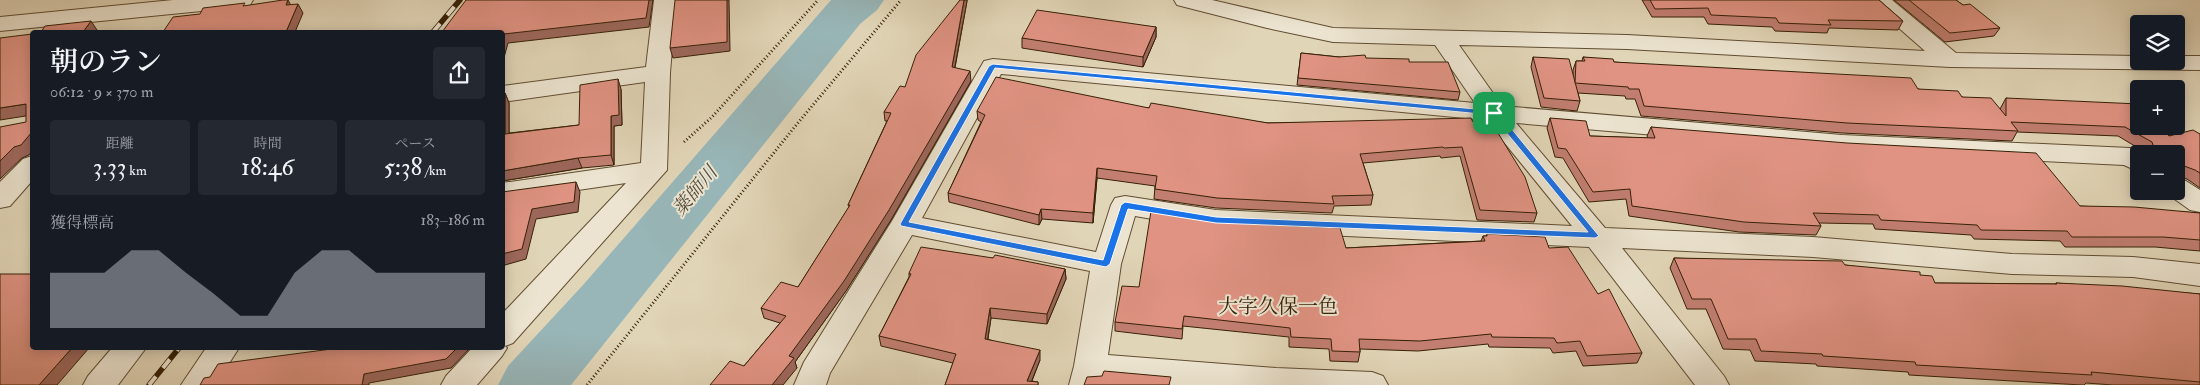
<!DOCTYPE html>
<html lang="ja">
<meta charset="utf-8">
<style>
:root{--surface:#171b24;--page:#242831;--text:#f1f3f6;--muted:#9ea1a6;--accent:#8c9099}
body{margin:0;font-family:"IM FELL Double Pica","Noto Serif JP",serif;background:var(--page);color:var(--text);height:100vh;display:flex;flex-direction:column;font-size:19px;white-space:nowrap}
*{box-sizing:border-box;margin:0}
p{font-size:16px;color:var(--muted)}
.icon{flex:none;width:28px;height:28px;fill:none;stroke:currentColor;stroke-width:2;stroke-linecap:round;stroke-linejoin:round}
.map{position:relative;flex:1;overflow:hidden}
.drawer{position:absolute;left:30px;top:30px;width:475px;height:320px;display:flex;flex-direction:column;background:var(--surface);border-radius:5px;box-shadow:0 2px 12px #0003}
.drawer>*{flex:none}
.buttons{position:absolute;left:2130px;top:15px;display:grid;gap:10px}
.buttons a{display:grid;place-items:center;width:55px;height:55px;border-radius:5px;background:var(--surface);box-shadow:0 2px 12px #0003;font-size:25px}
.pin{position:absolute;display:grid;place-items:center;width:42px;height:42px;color:#fff;margin:-21px;border-radius:10px;box-shadow:0 2px 8px #0006}
.round{display:grid;place-items:center;flex:none;width:52px;height:52px;border-radius:5px;background:var(--page)}
.overview{display:flex;align-items:center;justify-content:space-between;height:85px;padding:0 20px}
h1{font-size:28px;font-weight:600;line-height:38px}
.figures{display:grid;grid-template-columns:repeat(3,1fr);gap:8px;height:85px;padding:5px 20px}
.figures div{display:grid;align-content:center;border-radius:5px;background:var(--page);text-align:center}
.figures b{font-size:25px;font-weight:600}
.figures small{font-size:14px;font-weight:400}
.figures p{font-size:14px}
.chart{height:140px;padding:10px 20px}
.chart p{display:flex;justify-content:space-between}
.chart svg{width:100%;height:90px;margin-top:5px;fill:var(--accent);opacity:.7}
.map>svg:first-child{display:block}
</style>
<div class="map">
<svg width="2200" height="385" viewBox="0 0 2200 385">
<rect width="100%" height="100%" fill="#e1d5b7"/>
<filter id="stains"><feTurbulence type="fractalNoise" baseFrequency=".004" numOctaves="4"/><feColorMatrix values="0 0 0 0 .2 0 0 0 0 .09 0 0 0 0 .02 0 0 0 .5 -.17"/></filter>
<radialGradient id="worn" r=".72"><stop offset=".6" stop-color="#630" stop-opacity="0"/><stop offset="1" stop-color="#630" stop-opacity=".3"/></radialGradient>
<g fill="none" stroke-linecap="round" stroke-linejoin="round">
<polygon fill="#98b6b8" fill-rule="evenodd" points="831,0 884,0 877,10 860,24 571,385 498,385 508,366 583,285"/>
<g stroke="#614d32" stroke-width="2">
<g id="minor">
<polygon points="173,0 253,0 250,5 242,7 0,31 0,17"/>
<polygon points="654,0 676,0 670,73 667,170 513,343 505,346 507,348 502,356 477,385 441,385 446,376 472,348 502,348 502,314 626,183 502,201 502,183 641,163 645,82 502,102 502,86 646,67"/>
<path d="M 1174,0 L 1212,0 L 1333,28 L 1627,35 L 1925,51 L 1867,0 L 1892,0 L 1956,53 L 2139,56 L 2139,61 L 2176,61 L 2176,56 L 2200,56 L 2200,70 L 1950,67 L 1627,49 L 1459,45 L 1502,106 L 1842,135 L 2130,148 L 2144,154 L 2139,154 L 2139,172 L 2124,165 L 1842,151 L 1516,123 L 1605,228 L 1813,237 L 2012,254 L 2133,257 L 2200,264 L 2200,286 L 2133,277 L 2012,274 L 1813,257 L 1622,248 L 1724,376 L 1729,385 L 1695,385 L 1589,247 L 1216,230 L 1135,216 L 1121,264 L 1108,355 L 1276,368 L 1372,372 L 1383,376 L 1388,385 L 1171,385 L 1103,379 L 1101,385 L 1069,385 L 1074,366 L 1090,271 L 912,235 L 830,373 L 826,385 L 794,385 L 804,362 L 892,221 L 984,61 L 993,59 L 1475,103 L 1435,45 L 1333,42 L 1267,28 L 1177,5 ZM 1001,74 L 1486,120 L 1572,226 L 1216,210 L 1125,196 L 1115,198 L 1111,205 L 1096,252 L 922,218 Z"/>
<polygon points="32,156 32,181 10,206 0,208 0,182 23,159"/>
<polygon points="2176,178 2186,181 2200,190 2200,212 2190,210 2166,193 2165,191 2176,191"/>
<polygon points="112,348 146,348 118,385 83,385 88,376"/>
<polygon points="206,348 239,348 215,385 181,385"/>
</g>
</g>
<g stroke="#362006" stroke-width="3" stroke-dasharray="1 2.5" stroke-linecap="butt">
<polyline points="684,142 712,117 818,0"/>
<polyline points="587,385 797,124 901,0"/>
</g>
<use href="#minor" fill="#ece4d0" fill-rule="evenodd"/>
<g stroke="#362006" stroke-width="5.5">
<g id="rail">
<polyline points="433,32 460,0"/>
<polyline points="149,385 179,348"/>
</g>
</g>
<use href="#rail" stroke="#ece4d0" stroke-width="4" stroke-dasharray="11" stroke-linecap="butt"/>
</g>
<g fill="#c17e71" stroke="#362006">
<polygon points="960,0 967,0 967,1 955,68 971,81 891,220 846,291 795,362 797,368 744,366 780,323 764,318 761,308 798,287 849,207 848,205 887,121 885,121 884,112 905,87"/>
<polygon points="1642,0 1879,0 1903,21 1898,30 1829,28 1827,33 1775,31 1772,27 1708,24 1704,17 1652,17"/>
<polygon points="1894,0 1956,0 1963,5 2000,28 1994,36 1945,42"/>
<polygon points="1156,27 1156,37 1143,67 1022,48 1022,38"/>
<polygon points="1301,53 1339,57 1409,62 1460,92 1458,100 1297,85"/>
<polygon points="1533,57 1573,76 1573,70 1576,61 1582,61 1583,57 1614,62 1918,89 1962,97 2000,109 2006,98 2169,136 2200,134 2200,188 2187,179 2176,176 2176,154 2145,154 2145,152 2118,136 2017,132 2012,141 1842,133 1641,116 1635,99 1626,99 1625,96 1578,93 1580,101 1577,111 1541,107 1531,67"/>
<polygon points="621,89 622,125 614,126 614,165 582,168 502,181 505,93 509,103 509,133 579,125"/>
<polygon points="1149,108 1268,123 1473,122 1537,213 1534,222 1477,220 1460,156 1441,158 1440,156 1363,163 1373,195 1371,205 1334,206 1332,213 1216,208 1154,199 1155,186 1097,178 1093,223 1042,219 1039,225 949,202 948,193 981,122 978,120 977,111"/>
<polygon points="1550,118 1590,136 1648,138 1647,136 1651,127 2080,206 2200,213 2200,251 2155,247 2065,247 2060,241 1974,239 1971,235 1875,229 1873,224 1819,223 1821,226 1816,235 1739,232 1629,216 1626,199 1589,202 1563,158 1555,157 1547,128"/>
<polygon points="1487,234 1549,248 1598,294 1642,353 1637,363 1583,366 1576,351 1553,353 1550,348 1489,347 1488,344 1418,351 1360,349 1360,352 1358,362 1330,361 1329,349 1289,347 1289,337 1183,326 1182,339 1115,331 1115,322 1139,287 1346,248 1481,241 1483,236 1486,236"/>
<polygon points="993,258 1065,269 1066,279 1047,324 991,318 988,339 1040,360 1032,381 1038,382 1038,385 945,385 953,363 881,346 879,336 909,277 909,273"/>
<polygon points="1674,258 1845,265 1920,275 1935,283 2055,284 2056,283 2200,294 2200,385 2113,385 2086,383 2084,385 2082,385 1909,375 1908,372 1817,366 1816,364 1755,361 1750,350 1723,349 1706,309 1687,309 1670,268"/>
</g>
<g fill="#9d675c" stroke="#362006">
<polygon points="288,0 293,9 286,5"/>
<polygon points="649,0 653,0 649,27 508,43 502,65 502,40 504,34"/>
<polygon points="727,0 729,0 730,51 673,58 670,48"/>
<polygon points="964,0 967,0 967,1 953,77 952,67"/>
<polygon points="298,4 303,13 295,32 286,32"/>
<polygon points="91,21 97,30 96,32 83,32"/>
<polygon points="1156,27 1156,37 1143,67 1143,57"/>
<polygon points="970,71 971,81 891,220 846,291 795,362 797,368 783,385 772,385 789,356"/>
<polygon points="618,79 621,89 622,125 614,126 614,165 611,155 611,116"/>
<polygon points="505,93 509,103 509,143 505,134"/>
<polygon points="26,104 32,115 0,120 0,108"/>
<polygon points="32,132 32,151 29,155 22,158 0,179 0,161 14,147"/>
<polygon points="578,158 582,168 502,181 502,171"/>
<polygon points="1097,168 1097,178 1093,223 1093,213"/>
<polygon points="576,182 580,192 578,212 536,219 526,259 505,265 502,270 502,254 532,209"/>
<polygon points="1041,209 1042,219 1039,225 1039,215"/>
<polygon points="1065,269 1066,279 1047,324 1047,314"/>
<polygon points="990,308 991,318 986,349 985,339"/>
<polygon points="72,348 89,348 57,385 39,385"/>
<polygon points="457,348 470,348 451,368 369,383 369,385 362,385 364,374"/>
<polygon points="1040,350 1040,360 1030,385 1027,381"/>
</g>
<g fill="#e09383" stroke="#362006">
<polygon points="283,0 288,0 286,5 298,4 286,32 163,32 173,17 200,14 203,8 245,3 243,6"/>
<polygon points="466,0 649,0 646,18 504,34 502,40 502,32 442,32"/>
<polygon points="675,0 727,0 727,42 670,48"/>
<polygon points="960,0 964,0 952,67 970,71 889,210 844,281 789,356 794,358 772,385 710,385 730,361 744,366 786,316 761,308 781,282 798,287 850,205 848,205 891,113 884,112 900,86 905,87 916,55"/>
<polygon points="1650,0 1879,0 1903,21 1828,20 1831,25 1779,23 1776,18 1711,15 1708,8 1655,9"/>
<polygon points="1909,0 1956,0 1963,5 1970,4 2000,28 1950,33"/>
<polygon points="1037,10 1156,27 1143,57 1022,38"/>
<polygon points="91,21 83,32 41,32 45,26"/>
<polygon points="32,34 32,132 21,145 14,147 0,161 0,127 26,122 26,104 0,108 0,38"/>
<polygon points="1301,53 1339,57 1365,55 1366,58 1409,59 1409,62 1448,62 1460,92 1298,78"/>
<polygon points="1533,57 1569,59 1580,101 1544,98"/>
<polygon points="1583,57 1613,59 1614,62 1911,78 1918,89 1958,91 1962,97 1991,98 2006,116 2006,98 2139,104 2139,126 2160,126 2169,136 2193,130 2200,134 2200,173 2195,170 2184,166 2176,161 2176,154 2165,154 2153,145 2152,142 2125,127 2011,122 2018,131 1847,123 1644,106 1639,89 1629,89 1628,87 1575,83 1576,61 1585,61"/>
<polygon points="996,77 1149,108 1151,103 1268,123 1471,118 1473,122 1490,120 1525,177 1537,213 1480,210 1462,147 1444,148 1443,147 1360,154 1373,195 1332,196 1334,204 1217,198 1155,189 1157,176 1097,168 1093,213 1041,209 1039,215 948,193 985,115 977,111"/>
<polygon points="618,79 619,115 611,116 611,155 578,158 502,171 502,94 505,93 505,134 579,125 580,85"/>
<polygon points="1550,118 1586,121 1590,136 1655,138 1651,127 1847,143 2036,153 2080,206 2134,207 2200,213 2200,240 2163,237 2072,237 2067,231 1981,230 1977,225 1881,220 1878,215 1813,213 1821,226 1744,222 1632,206 1630,189 1593,192 1566,149 1558,148"/>
<polygon points="576,182 574,202 532,209 522,249 502,254 502,192"/>
<polygon points="1151,211 1217,222 1340,228 1346,248 1485,241 1483,236 1487,236 1487,234 1545,237 1549,248 1568,247 1598,294 1609,289 1642,353 1587,356 1580,341 1557,343 1554,338 1492,337 1491,334 1420,341 1359,339 1360,352 1332,351 1331,339 1291,337 1290,328 1184,316 1182,329 1115,322 1122,286 1139,287"/>
<polygon points="921,247 993,258 995,255 1065,269 1047,314 990,308 985,339 1040,350 1027,381 1038,382 1038,385 945,385 956,354 879,336 911,274 909,273"/>
<polygon points="1674,258 1842,261 1845,265 1920,272 1920,275 1932,276 1935,283 2057,284 2056,283 2122,286 2200,294 2200,382 2091,372 2092,375 1916,365 1915,362 1823,356 1822,354 1761,351 1756,339 1728,339 1711,299 1692,299"/>
<polygon points="0,274 32,274 32,348 72,348 39,385 0,385"/>
<polygon points="339,348 346,348 346,349 360,348 457,348 446,359 364,374 362,385 200,385 204,378 210,377 218,364"/>
<polygon points="1104,371 1171,377 1169,385 1084,385 1087,377 1102,376"/>
</g>
<path fill="#1a73e8" stroke="#fff" fill-rule="evenodd" d="M 993,64 L 1497,111 L 1599,236 L 1595,238 L 1216,223 L 1128,209 L 1110,264 L 1106,267 L 901,226 L 900,224 L 989,66 ZM 995,68 L 1492,115 L 1588,232 L 1216,217 L 1125,202 L 1121,205 L 1103,260 L 909,222 Z"/>
<g text-anchor="middle" dominant-baseline="central" stroke-width="4" stroke-linejoin="round" paint-order="stroke">
<g font-size="19" font-style="italic" fill="#534d3b" stroke="#ece4d0">
<text transform="translate(695 191) rotate(-50)">薬師川</text>
</g>
<g font-size="20" fill="#362006" stroke="#ece4d0">
<text x="1278" y="306">大字久保一色</text>
</g>
</g>
<rect width="100%" height="100%" filter="url(#stains)"/>
<rect width="100%" height="100%" fill="url(#worn)"/>
</svg>
<div class="buttons">
<a><svg class="icon" aria-label="layers" viewBox="0 0 24 24"><path d="M12 4l9 5-9 5-9-5zM3 14l9 5 9-5"/></svg></a>
<a>+</a>
<a>−</a>
</div>
<div class="pin" style="left:1494px;top:113px;background:#1e9e55"><svg class="icon" aria-label="arrive" viewBox="0 0 24 24"><path d="M6 21V4h12l-3 4 3 4H6"/></svg></div>
<section class="drawer">
<div class="overview"><div><h1>朝のラン</h1><p>06:12 · 9 × 370 m</p></div><a class="round"><svg class="icon" aria-label="share" viewBox="0 0 24 24"><path d="M12 15V3M7 8l5-5 5 5M5 13v7h14v-7"/></svg></a></div>
<div class="figures">
<div><p>距離</p><b>3.33<small> km</small></b></div>
<div><p>時間</p><b>18:46</b></div>
<div><p>ペース</p><b>5:38<small> /km</small></b></div>
</div>
<div class="chart"><p><span>獲得標高</span>183–186 m</p>
<svg viewBox="0 0 160 44" preserveAspectRatio="none"><path d="M0 44V17L10 17L20 17L30 6L40 6L50 17L60 27L70 38L80 38L90 17L100 6L110 6L120 17L130 17L140 17L150 17L160 17V44z"/></svg>
</div>
</section>
</div>
